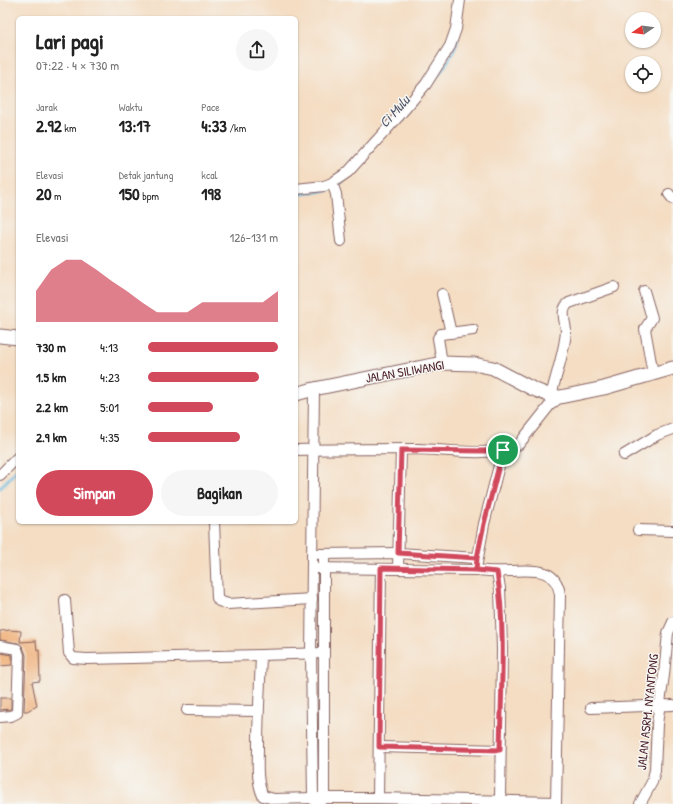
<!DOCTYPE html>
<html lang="id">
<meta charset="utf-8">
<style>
:root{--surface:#fff;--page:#f6f6f6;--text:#222;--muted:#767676;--accent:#d1495b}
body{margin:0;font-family:"Patrick Hand",sans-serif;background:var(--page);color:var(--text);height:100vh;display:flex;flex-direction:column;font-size:15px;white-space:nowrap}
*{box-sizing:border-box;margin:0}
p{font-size:13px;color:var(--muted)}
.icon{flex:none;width:22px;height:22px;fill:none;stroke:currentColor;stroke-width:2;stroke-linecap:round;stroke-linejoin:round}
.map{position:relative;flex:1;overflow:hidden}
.sheet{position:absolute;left:16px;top:16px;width:282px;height:508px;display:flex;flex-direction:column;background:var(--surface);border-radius:6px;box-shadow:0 1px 3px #0004}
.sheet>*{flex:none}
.needle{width:26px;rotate:257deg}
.controls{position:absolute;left:625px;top:12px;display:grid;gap:8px}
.controls a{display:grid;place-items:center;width:36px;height:36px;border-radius:50%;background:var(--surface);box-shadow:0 1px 3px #0004;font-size:20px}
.pin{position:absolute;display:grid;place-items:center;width:34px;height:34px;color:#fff;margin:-17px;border:2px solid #fff;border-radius:50%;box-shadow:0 1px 4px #0007}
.round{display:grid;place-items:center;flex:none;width:42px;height:42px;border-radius:21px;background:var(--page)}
.headline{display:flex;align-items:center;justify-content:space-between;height:68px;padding:0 20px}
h1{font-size:22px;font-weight:800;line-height:30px}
.stats{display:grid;grid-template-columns:repeat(3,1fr);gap:6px;height:68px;padding:4px 20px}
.stats div{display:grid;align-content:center}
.stats b{font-size:17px;font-weight:800}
.stats small{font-size:11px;font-weight:400}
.stats p{font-size:11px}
.chart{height:112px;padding:8px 20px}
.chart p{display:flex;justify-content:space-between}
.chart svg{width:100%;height:72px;margin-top:4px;fill:var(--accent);opacity:.7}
.cta{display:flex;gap:8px;margin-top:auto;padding:8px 20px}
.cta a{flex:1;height:46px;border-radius:24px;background:var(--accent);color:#fff;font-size:16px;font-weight:800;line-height:46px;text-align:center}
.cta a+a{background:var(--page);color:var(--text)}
ul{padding:0 20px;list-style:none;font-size:13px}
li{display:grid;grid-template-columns:64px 48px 1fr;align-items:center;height:30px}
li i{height:10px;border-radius:5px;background:var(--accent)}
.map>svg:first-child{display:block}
</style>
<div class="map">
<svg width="673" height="804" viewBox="0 0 673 804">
<rect width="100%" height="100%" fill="#f6f6f2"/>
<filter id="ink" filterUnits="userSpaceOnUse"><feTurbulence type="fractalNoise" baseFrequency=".025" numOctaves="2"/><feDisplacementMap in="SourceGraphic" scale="8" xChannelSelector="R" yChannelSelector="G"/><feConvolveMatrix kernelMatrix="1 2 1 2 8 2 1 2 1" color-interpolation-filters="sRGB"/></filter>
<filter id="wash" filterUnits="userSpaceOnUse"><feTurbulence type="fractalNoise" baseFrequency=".012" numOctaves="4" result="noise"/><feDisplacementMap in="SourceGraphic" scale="16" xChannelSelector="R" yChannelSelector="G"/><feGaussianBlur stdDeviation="0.9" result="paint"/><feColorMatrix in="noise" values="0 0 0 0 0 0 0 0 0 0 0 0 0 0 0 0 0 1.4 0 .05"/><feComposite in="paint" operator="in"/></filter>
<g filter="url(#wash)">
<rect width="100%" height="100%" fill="#f4ddc3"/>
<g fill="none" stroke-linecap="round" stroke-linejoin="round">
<g stroke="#62b8df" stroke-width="3">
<path d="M 429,87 C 441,73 454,55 458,37"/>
<polyline points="400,122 416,104"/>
<path d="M 296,194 C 314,192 331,193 344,180"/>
<polyline points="0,488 18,469"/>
</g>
</g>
<g id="blocks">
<g fill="#efab71">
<polygon points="10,630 21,631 20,642 36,641 37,651 39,650 40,681 32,682 37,706 27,711 24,711 26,655 23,647 18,643 0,640 0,631"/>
<polygon points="0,653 12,655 12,665 0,666"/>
<polygon points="0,698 11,698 11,709 0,710"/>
</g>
</g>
</g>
<g filter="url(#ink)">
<use href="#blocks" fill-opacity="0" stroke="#866260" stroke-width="1"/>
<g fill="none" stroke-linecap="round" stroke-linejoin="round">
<g stroke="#866260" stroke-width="12">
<g id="minor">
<polyline points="332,183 336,194 341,241"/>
<polyline points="296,189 324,186 332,183 348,172 398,117 426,84 450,46 456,29 460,0"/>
<polyline points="669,194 673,199"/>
<polyline points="644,291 652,318 645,329 653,374"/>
<polyline points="442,294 451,333"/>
<polyline points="442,363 438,338 441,334 473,330"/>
<polyline points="314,389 311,653 313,798 316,804"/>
<path d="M 551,396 C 556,375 564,353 566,332 C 566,322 559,310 569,303 L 614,287"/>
<path d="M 296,450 C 337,449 378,449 419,449 C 447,450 495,458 519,444 L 550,405 L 560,397"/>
<polyline points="624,455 657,435 673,429"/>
<polyline points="0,475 18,457"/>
<polyline points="214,522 217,598 219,601 228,604 312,599"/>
<polyline points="638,530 673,531"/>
<polyline points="319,554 398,553 477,558"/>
<polyline points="477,563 484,524 503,450"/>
<path d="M 312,568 L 476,570 C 487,571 497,572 508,571 C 530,571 556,565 560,595 L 556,804"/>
<polyline points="381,569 378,798 556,802"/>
<polyline points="398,569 401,450"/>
<polyline points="497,572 500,588 502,649 500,800"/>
<polyline points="65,600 69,653 73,658 87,659 261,655"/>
<polyline points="0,646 17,649 19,655 17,713 11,716 0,717"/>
<path d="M 324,653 L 261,655 C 260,686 258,717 258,747 C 258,763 256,781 263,796 L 274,799 L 313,798 L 378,798"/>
<polyline points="591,708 673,705"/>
<polyline points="187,710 258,711"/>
<polyline points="379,747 500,750"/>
<polyline points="319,802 324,798 324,554"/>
<polyline points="640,804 652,782 655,770 657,724 664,675 668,633 673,622"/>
</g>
</g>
<g stroke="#866260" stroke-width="15">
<g id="tertiary">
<polyline points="0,336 18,338"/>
<polyline points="296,394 314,389 442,363 474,364 493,368 533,389 551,396 560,397 604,388 673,368"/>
</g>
</g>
<use href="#minor" stroke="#fff" stroke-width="10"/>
<use href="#tertiary" stroke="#fff" stroke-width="13"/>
</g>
</g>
<g fill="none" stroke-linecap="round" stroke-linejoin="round" filter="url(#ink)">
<g stroke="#fff" stroke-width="8">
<path id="route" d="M 503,450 L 484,524 L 477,558 L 476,570 L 381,568 L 379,747 L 500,750 C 501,691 506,630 497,572 L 476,570 L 477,558 L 398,553 L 401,450 L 484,451 L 503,450"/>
</g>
<use href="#route" stroke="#d1495b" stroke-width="5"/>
</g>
<g text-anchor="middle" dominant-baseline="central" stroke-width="3" stroke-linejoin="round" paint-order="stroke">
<g font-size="13" fill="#4a1f2b" stroke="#f6f6f2">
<text transform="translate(405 371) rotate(-10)">JALAN SILIWANGI</text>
<text transform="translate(647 712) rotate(-84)">JALAN ASRM. NYANTONG</text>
</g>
<g font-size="14" font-style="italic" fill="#52556a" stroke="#f6f6f2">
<text transform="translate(394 111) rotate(-48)">Ci Mulu</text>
</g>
</g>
</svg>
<div class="controls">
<a><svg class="needle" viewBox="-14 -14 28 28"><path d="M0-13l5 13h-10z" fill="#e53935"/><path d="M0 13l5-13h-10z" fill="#767676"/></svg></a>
<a><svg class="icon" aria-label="locate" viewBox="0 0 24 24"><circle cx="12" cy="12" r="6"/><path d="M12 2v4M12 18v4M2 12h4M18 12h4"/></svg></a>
</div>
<div class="pin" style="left:503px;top:450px;background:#1e9e55"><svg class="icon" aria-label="arrive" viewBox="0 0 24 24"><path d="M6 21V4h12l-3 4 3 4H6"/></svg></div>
<section class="sheet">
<div class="headline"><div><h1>Lari pagi</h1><p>07:22 · 4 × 730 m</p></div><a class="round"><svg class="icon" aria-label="share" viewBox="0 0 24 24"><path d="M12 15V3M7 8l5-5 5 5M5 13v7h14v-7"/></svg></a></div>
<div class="stats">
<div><p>Jarak</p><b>2.92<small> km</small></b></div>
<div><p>Waktu</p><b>13:17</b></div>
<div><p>Pace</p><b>4:33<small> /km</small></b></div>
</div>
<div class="stats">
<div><p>Elevasi</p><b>20<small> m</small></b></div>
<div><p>Detak jantung</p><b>150<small> bpm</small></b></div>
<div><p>kcal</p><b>198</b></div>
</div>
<div class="chart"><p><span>Elevasi</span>126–131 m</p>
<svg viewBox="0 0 160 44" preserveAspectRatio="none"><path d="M0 44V25L10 12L20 6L30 6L40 12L50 19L60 25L70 32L80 38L90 38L100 38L110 32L120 32L130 32L140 32L150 32L160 25V44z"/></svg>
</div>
<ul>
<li><b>730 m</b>4:13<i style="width:100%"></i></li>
<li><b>1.5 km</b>4:23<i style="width:85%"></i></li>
<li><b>2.2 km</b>5:01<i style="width:50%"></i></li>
<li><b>2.9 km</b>4:35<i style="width:71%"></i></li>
</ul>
<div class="cta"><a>Simpan</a><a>Bagikan</a></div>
</section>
</div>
